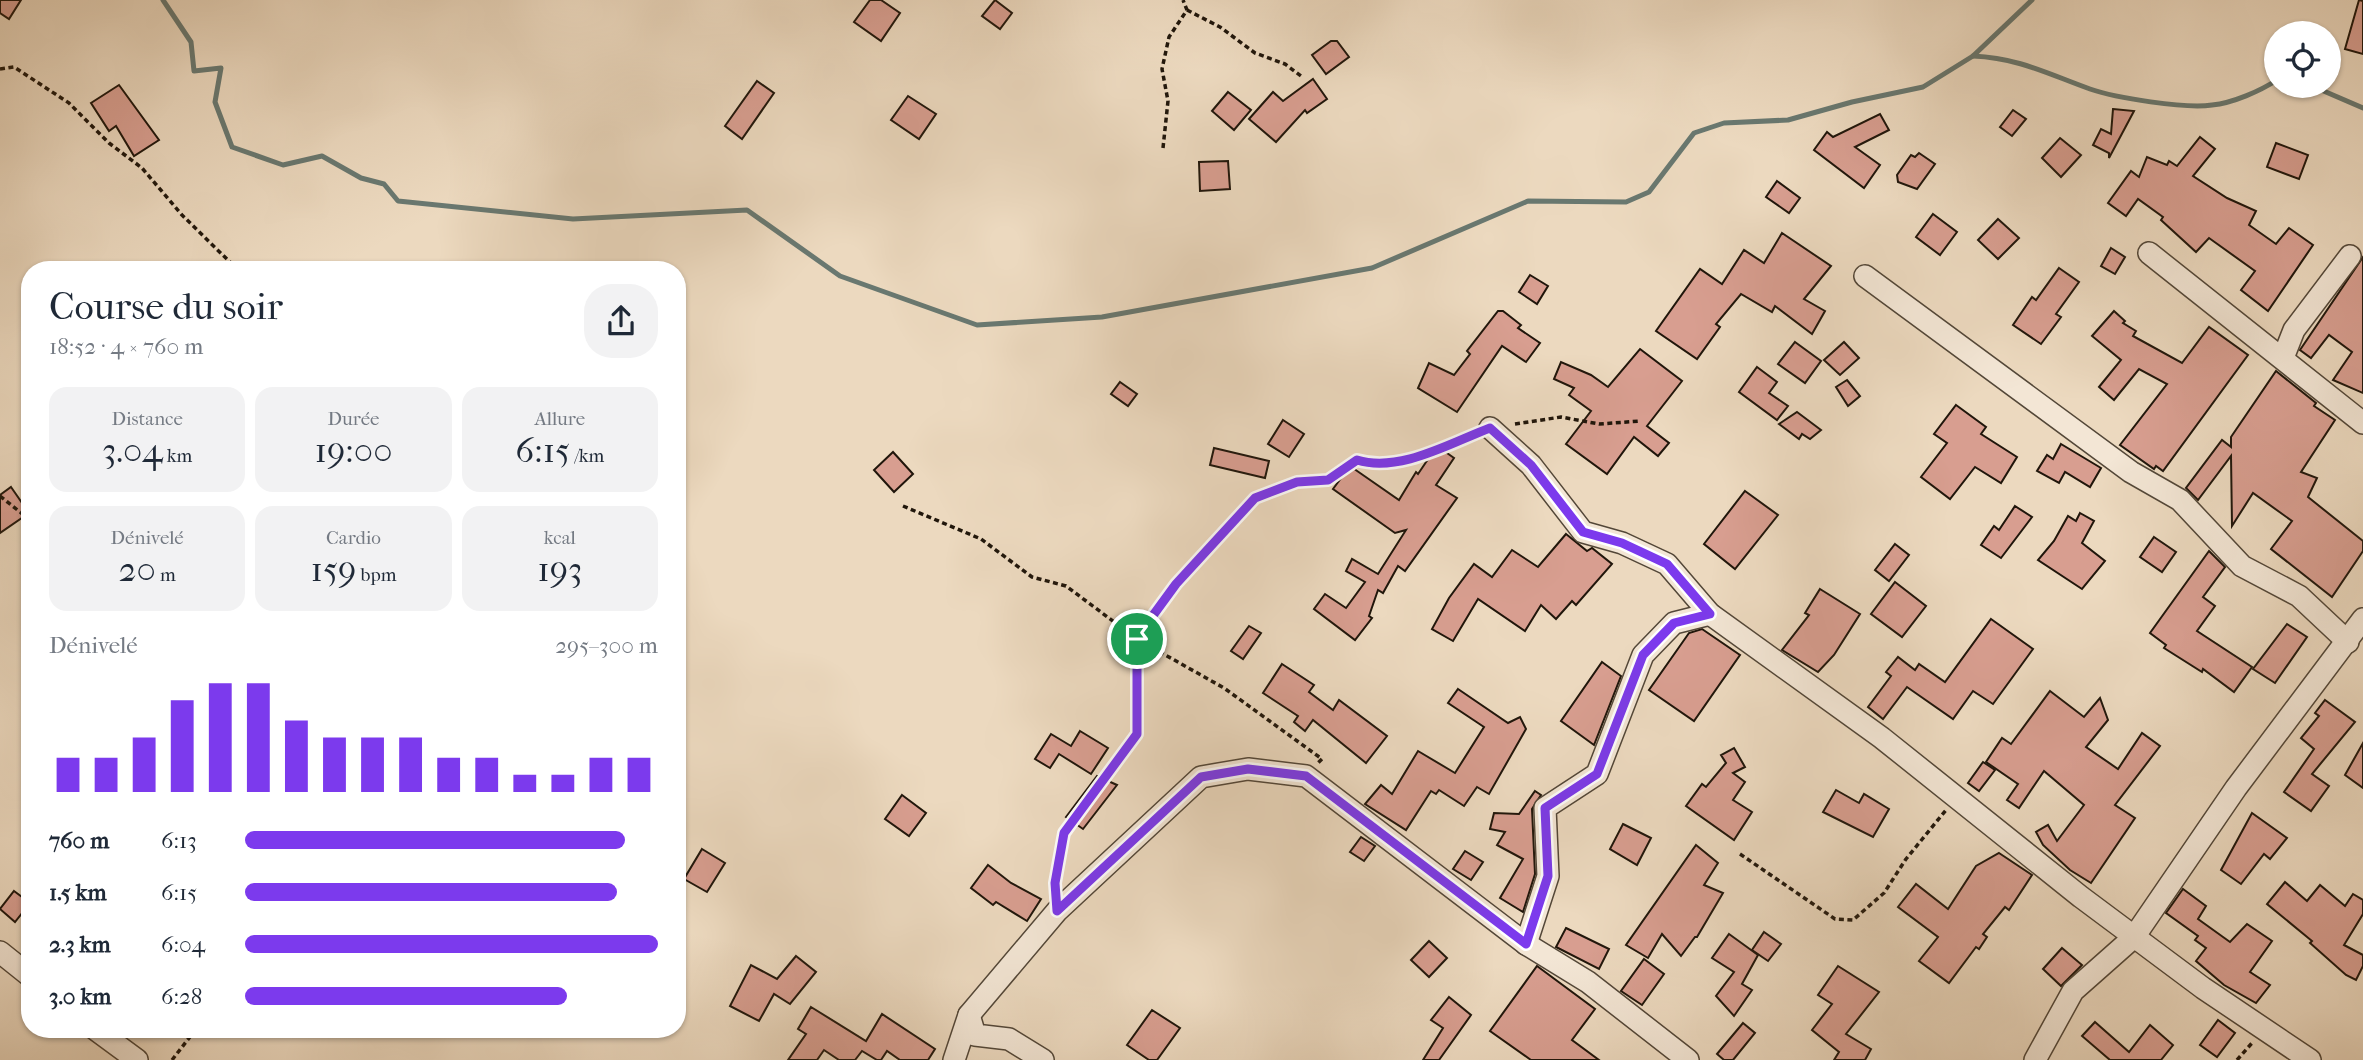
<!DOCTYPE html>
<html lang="fr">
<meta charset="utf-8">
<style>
:root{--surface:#fff;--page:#f2f2f3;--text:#1f2937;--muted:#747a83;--accent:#7c3aed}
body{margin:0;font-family:"IM FELL French Canon",serif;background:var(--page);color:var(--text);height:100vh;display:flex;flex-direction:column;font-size:26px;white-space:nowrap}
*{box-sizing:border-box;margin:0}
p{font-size:23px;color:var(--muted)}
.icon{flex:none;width:38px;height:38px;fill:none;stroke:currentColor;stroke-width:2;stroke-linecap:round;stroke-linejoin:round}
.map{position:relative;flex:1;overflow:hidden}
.side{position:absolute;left:21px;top:261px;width:665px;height:777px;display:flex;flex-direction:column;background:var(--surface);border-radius:28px;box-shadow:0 2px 5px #0004}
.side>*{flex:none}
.controls{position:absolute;left:2264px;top:21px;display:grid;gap:14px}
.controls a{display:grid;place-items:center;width:77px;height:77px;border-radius:50%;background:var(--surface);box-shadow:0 2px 5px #0004;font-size:35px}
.pin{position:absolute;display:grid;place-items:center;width:60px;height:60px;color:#fff;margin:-30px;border:4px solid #fff;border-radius:50%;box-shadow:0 2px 7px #0007}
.round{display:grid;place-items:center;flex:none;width:74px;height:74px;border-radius:28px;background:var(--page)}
.headline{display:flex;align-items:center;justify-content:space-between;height:119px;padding:0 28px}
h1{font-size:38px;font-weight:600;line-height:52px}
.figures{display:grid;grid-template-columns:repeat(3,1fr);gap:10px;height:119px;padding:7px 28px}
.figures div{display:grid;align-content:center;border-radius:18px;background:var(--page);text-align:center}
.figures b{font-size:35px;font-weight:600}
.figures small{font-size:19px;font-weight:400}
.figures p{font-size:19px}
.chart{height:196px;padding:14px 28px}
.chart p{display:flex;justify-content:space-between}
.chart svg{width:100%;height:126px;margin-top:7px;stroke:var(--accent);stroke-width:6}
ul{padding:0 28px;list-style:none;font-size:23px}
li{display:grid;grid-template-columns:112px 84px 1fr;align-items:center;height:52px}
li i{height:18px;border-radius:9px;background:var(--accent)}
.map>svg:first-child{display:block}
</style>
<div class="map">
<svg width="2363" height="1060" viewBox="0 0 2363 1060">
<rect width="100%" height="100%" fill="#ecd9bf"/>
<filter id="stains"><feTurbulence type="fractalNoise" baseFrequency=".00286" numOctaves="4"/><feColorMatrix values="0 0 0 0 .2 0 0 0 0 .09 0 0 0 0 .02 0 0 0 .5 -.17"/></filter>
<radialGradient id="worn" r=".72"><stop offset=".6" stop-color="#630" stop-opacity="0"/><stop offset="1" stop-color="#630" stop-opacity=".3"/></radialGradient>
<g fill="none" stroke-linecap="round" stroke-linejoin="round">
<g stroke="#697870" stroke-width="5">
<polyline points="163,0 191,42 194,71 221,68 215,102 232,147 283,165 322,156 361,178 384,184 398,201 573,219 747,210 840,276 977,325 1102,317 1372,268 1528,201 1626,202 1649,192 1694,133 1724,123 1788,120 1852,102 1923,87 1973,56 2032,0"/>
<path d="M 1973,56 C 2019,58 2048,74 2090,89 C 2116,98 2185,109 2212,105 C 2233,103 2260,91 2277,80"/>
<polyline points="2312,86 2363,108"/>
</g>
</g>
<g fill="#d89e90" stroke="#20160b" stroke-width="2">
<polygon points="0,0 21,0 9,19 0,13"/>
<polygon points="870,0 881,0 900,13 881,41 854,22"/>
<polygon points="995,0 1012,13 1000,29 982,16"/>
<polygon points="2359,0 2363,1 2363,54 2345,49"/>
<polygon points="1331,41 1337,41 1349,57 1326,74 1312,55"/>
<polygon points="1313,79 1327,99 1307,113 1305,110 1276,142 1249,119 1273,92 1283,101"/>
<polygon points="757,81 774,93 742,139 725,126"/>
<polygon points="119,85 159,140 134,156 116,126 109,131 91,103"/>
<polygon points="1228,92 1251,110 1234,130 1212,111"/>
<polygon points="908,96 936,114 919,139 891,120"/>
<polygon points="2113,109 2134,111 2109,158 2109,153 2093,145 2101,129 2111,134"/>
<polygon points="2013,110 2026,119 2012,136 2000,127"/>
<polygon points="1880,114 1889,130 1855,147 1880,165 1864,188 1814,150 1827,132 1833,137"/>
<polygon points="2200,137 2215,149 2193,176 2227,198 2256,211 2249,225 2276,244 2289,228 2313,245 2268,311 2241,290 2255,271 2209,238 2196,252 2161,220 2163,217 2138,199 2126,216 2108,203 2131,171 2139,177 2147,157 2167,165 2169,161 2177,166"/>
<polygon points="2060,138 2081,155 2061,177 2042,158"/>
<polygon points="2276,143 2308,155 2299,179 2267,167"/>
<polygon points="1919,153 1935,164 1917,189 1898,182 1897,175 1911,155 1915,157"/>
<polygon points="1228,161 1230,189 1200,191 1199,162"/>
<polygon points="1777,181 1800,198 1789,213 1766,197"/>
<polygon points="1933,214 1957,232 1940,255 1916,237"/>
<polygon points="1998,219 2019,238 1998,259 1978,240"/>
<polygon points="1782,233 1831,266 1804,299 1825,311 1812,334 1775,306 1772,312 1741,294 1716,324 1720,327 1697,359 1656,331 1700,269 1722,284 1744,250 1764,263"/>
<polygon points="2111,248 2125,257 2115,274 2101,266"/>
<polygon points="2363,257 2363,393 2333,380 2352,352 2329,335 2311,358 2300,350"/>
<polygon points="2059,268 2079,282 2056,314 2061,317 2041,344 2013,325 2032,297 2036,300"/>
<polygon points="1530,275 1548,286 1537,304 1519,292"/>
<polygon points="1498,311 1503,311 1521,325 1518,328 1540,343 1526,362 1502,346 1457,412 1418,388 1429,363 1454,375 1470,354 1467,351"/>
<polygon points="2114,311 2125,321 2123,323 2136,331 2133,336 2182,363 2209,327 2248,355 2163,471 2156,466 2154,469 2120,445 2167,384 2139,369 2114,400 2099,387 2121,360 2092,336"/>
<polygon points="1795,342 1821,361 1805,383 1778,364"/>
<polygon points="1844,342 1859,358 1840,375 1824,360"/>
<polygon points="1640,349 1682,381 1647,426 1669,443 1658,456 1634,437 1607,474 1566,444 1591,411 1569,395 1574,388 1554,379 1561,362 1591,375 1608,387"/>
<polygon points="1757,367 1777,382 1769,393 1788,406 1777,420 1739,392"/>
<polygon points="2276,371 2316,403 2314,406 2335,420 2301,472 2317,478 2308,497 2363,541 2363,551 2332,597 2271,549 2292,521 2253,493 2232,526 2231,456 2198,500 2186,488 2222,440 2231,447 2231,437"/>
<polygon points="1847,380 1860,396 1848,406 1836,387"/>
<polygon points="1120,382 1137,394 1128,406 1111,394"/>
<polygon points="1956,405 1986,427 1981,434 2017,457 2001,483 1975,467 1950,499 1921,477 1947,443 1934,434"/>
<polygon points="1797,412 1821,430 1810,439 1802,434 1799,439 1779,424"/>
<polygon points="1283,420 1304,434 1289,457 1268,444"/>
<polygon points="2061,444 2101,468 2090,487 2065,472 2059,483 2037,471 2047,455 2053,459"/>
<polygon points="1437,446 1454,458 1436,485 1457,498 1405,571 1398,566 1383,593 1378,590 1369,616 1372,618 1355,640 1314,609 1325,594 1346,608 1365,582 1346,571 1352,559 1378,574 1406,530 1395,533 1333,489 1350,466 1399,500 1416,472 1418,474"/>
<polygon points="1214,448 1269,461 1265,478 1210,465"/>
<polygon points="893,452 913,474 894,492 874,470"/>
<polygon points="11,487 29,513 0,533 0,495"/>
<polygon points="1745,491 1778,515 1735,569 1704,544"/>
<polygon points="2015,506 2032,517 2001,558 1981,545 1994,526 1999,530"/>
<polygon points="2080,513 2094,521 2082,543 2105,561 2082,589 2038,560 2054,541 2068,516 2076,521"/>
<polygon points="1566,534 1587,551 1592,548 1612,564 1576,605 1572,601 1556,619 1541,605 1525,631 1478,599 1453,641 1432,629 1449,598 1474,564 1492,577 1512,550 1538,567"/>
<polygon points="2154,537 2176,552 2162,572 2140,557"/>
<polygon points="1895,544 1909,555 1889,581 1875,570"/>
<polygon points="2209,551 2225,567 2203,597 2215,606 2197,631 2252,667 2234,692 2203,669 2202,672 2164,648 2166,645 2150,633"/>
<polygon points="1895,582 1926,606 1902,637 1871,614"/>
<polygon points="1820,589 1860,614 1834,655 1818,672 1782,650 1809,615 1805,613"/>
<polygon points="1991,619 2033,649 1993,704 1973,691 1953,719 1907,687 1883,719 1868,707 1891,676 1886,672 1898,657 1915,670 1919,664 1945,682"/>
<polygon points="2287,624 2307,637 2275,683 2253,669"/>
<polygon points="1249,626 1261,633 1243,659 1231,651"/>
<polygon points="1702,629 1740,655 1694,721 1649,690 1689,633"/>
<polygon points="1602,662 1621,676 1594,745 1561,721"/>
<polygon points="1282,664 1314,685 1309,692 1333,710 1339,700 1387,736 1366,763 1313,720 1305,731 1294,722 1298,716 1263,693"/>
<polygon points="1458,689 1508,723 1520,717 1526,729 1489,794 1477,787 1464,806 1439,790 1436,794 1431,791 1406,830 1365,804 1381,785 1392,794 1418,751 1455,773 1484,727 1448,703"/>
<polygon points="2050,691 2084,717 2100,698 2108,720 2086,747 2118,769 2142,733 2160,746 2115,805 2135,818 2091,883 2070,870 2043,845 2036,832 2048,825 2057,841 2084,805 2044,771 2019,808 2007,800 2018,784 1986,762 2002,738 2011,744"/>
<polygon points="2325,700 2355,722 2312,774 2329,786 2311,811 2284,792 2314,749 2301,738 2319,716 2315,713"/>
<polygon points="1080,731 1108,748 1091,774 1059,754 1050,768 1035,759 1051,734 1071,746"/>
<polygon points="2363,743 2363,788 2345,775"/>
<polygon points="1734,748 1745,767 1733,773 1745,782 1733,800 1752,812 1734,840 1686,806 1702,784 1706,787 1726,763 1721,755"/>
<polygon points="1983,762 1995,770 1979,791 1968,783"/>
<polygon points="1097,776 1117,785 1083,829 1066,817"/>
<polygon points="1836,790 1859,803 1864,794 1889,809 1873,837 1823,812"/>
<polygon points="1535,791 1541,795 1532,809 1535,874 1523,912 1500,898 1523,859 1497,845 1505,832 1490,829 1494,813 1519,814"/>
<polygon points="902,795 926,813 909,836 885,819"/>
<polygon points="2252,813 2287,838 2270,859 2264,854 2241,884 2221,870"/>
<polygon points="1623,824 1651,838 1637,865 1610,849"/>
<polygon points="1361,837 1375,846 1364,861 1350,852"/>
<polygon points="1696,845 1718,863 1704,885 1723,893 1697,937 1695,937 1681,956 1662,934 1648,958 1626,945"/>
<polygon points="702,849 725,863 707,892 684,879"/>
<polygon points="1465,851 1483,862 1471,880 1453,869"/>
<polygon points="1999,853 2032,875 2009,910 2005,907 1983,934 1987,937 1979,949 1976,947 1949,983 1919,961 1938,937 1898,907 1916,884 1948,909 1976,866"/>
<polygon points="988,865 1011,883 1041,899 1027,921 996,902 993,905 971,888"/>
<polygon points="2285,882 2307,901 2320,885 2345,906 2353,894 2363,900 2363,914 2344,945 2363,955 2363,966 2356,980 2346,975 2310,943 2312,941 2267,904"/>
<polygon points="2183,889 2206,906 2198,919 2230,942 2247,924 2272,941 2250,972 2270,985 2256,1003 2224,985 2196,961 2206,948 2195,940 2198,936 2166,913"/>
<polygon points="14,891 30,903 15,922 0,909"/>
<polygon points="1566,928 1609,949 1599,969 1556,947"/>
<polygon points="1764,932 1781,944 1768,961 1752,950"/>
<polygon points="1729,934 1758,955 1742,984 1752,990 1734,1016 1716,996 1734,972 1712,958"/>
<polygon points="1429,941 1447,958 1429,977 1411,960"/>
<polygon points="2062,948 2082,965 2061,986 2043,969"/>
<polygon points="796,956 816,972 790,1004 774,994 759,1021 730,1006 751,965 777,979"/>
<polygon points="1644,959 1664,974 1642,1005 1621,991"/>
<polygon points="1537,966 1595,1009 1572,1040 1599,1060 1531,1060 1490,1031"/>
<polygon points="1838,966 1879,992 1846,1034 1871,1049 1865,1060 1834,1060 1839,1052 1812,1030 1832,1004 1818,995"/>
<polygon points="1449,997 1471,1015 1439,1060 1423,1060 1443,1028 1431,1020"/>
<polygon points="811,1007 866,1041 882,1014 935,1049 928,1060 900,1060 887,1051 881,1060 877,1060 862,1051 855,1060 839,1060 824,1050 817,1060 788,1060 806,1034 798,1029"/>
<polygon points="1152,1010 1180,1028 1157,1060 1149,1060 1127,1045"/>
<polygon points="2218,1020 2235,1033 2217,1057 2200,1045"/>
<polygon points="2095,1022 2129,1052 2150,1025 2173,1045 2161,1060 2110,1060 2082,1036"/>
<polygon points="1743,1023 1755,1033 1733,1060 1724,1060 1717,1054"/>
</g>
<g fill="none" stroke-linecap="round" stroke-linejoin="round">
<g stroke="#534738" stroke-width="24">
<g id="minor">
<polyline points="2149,253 2363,423"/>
<polyline points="1865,276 2131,472 2180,500 2242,566 2299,596 2348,642"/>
<polyline points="2283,358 2294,330 2350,256"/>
<polyline points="1490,428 1531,465 1583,532 1622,543 1667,564 1710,614 1882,738 2081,897 2203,988 2310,1060"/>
<polyline points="1526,944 1548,876 1545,808 1597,774 1643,655 1674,623 1710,614"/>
<polyline points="0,952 30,976"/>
<polyline points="969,1015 975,1035 1009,1039 1043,1060"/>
<polyline points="95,1029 137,1060"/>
<polyline points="954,1060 969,1015 1057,911 1201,777 1248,769 1306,776 1526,944 1588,982 1688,1060"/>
<polyline points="2035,1060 2073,991 2134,937 2236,788 2363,619"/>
</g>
</g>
<g stroke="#20160b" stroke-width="3.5" stroke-dasharray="5 3.5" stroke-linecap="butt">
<polyline points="1187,10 1220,27 1255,53 1285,64 1301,76"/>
<polyline points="0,69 14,67 69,103 109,143 142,168 182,215 238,270"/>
<polyline points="1163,148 1168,101 1162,69 1169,37 1187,10 1183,0"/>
<polyline points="1515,424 1561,417 1599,424 1640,421"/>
<polyline points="0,496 30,520"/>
<polyline points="903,506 981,539 1032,577 1066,586 1137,639 1224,688 1322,759 1317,764"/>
<polyline points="1740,854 1835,919 1853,920 1884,893 1906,859 1946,810"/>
<path d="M 1055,885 L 1064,833 L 1137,734 L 1137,639 L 1146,625 L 1176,584 L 1255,498 L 1297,482 L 1328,480 L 1357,460 C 1396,472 1437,448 1473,434"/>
<polyline points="172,1060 196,1029"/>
<polyline points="2237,1060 2252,1043"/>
</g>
<use href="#minor" stroke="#f3e6d5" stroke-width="21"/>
</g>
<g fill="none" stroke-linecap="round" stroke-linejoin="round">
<g stroke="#fff" stroke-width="14">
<path id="route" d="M 1490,428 L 1531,465 L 1583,532 L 1622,543 L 1667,564 L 1710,614 L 1674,623 L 1643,655 L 1597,774 L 1545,808 L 1548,876 L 1526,944 L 1306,776 L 1248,769 L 1201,777 L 1057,911 L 1055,883 L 1064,833 L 1137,734 L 1137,639 L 1146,625 L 1176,584 L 1255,498 L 1297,482 L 1328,480 L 1357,460 C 1400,473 1450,443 1490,428 Z"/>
</g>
<use href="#route" stroke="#7c3aed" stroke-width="9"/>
</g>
<rect width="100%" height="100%" filter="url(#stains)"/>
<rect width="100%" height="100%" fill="url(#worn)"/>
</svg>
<div class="controls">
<a><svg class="icon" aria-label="locate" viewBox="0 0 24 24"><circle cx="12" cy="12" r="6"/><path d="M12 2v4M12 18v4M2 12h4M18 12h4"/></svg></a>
</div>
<div class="pin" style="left:1137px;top:639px;background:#1e9e55"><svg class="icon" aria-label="arrive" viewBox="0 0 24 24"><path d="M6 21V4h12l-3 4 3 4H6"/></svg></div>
<section class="side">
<div class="headline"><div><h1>Course du soir</h1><p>18:52 · 4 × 760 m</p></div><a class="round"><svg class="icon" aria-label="share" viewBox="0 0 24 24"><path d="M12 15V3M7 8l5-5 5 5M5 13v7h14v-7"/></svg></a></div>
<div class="figures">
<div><p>Distance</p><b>3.04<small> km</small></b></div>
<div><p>Durée</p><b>19:00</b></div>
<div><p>Allure</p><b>6:15<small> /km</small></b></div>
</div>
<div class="figures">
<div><p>Dénivelé</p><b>20<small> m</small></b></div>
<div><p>Cardio</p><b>159<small> bpm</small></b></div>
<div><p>kcal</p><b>193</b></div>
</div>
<div class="chart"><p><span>Dénivelé</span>295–300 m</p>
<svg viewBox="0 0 160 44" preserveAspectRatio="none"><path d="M5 44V32M15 44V32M25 44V25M35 44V12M45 44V6M55 44V6M65 44V19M75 44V25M85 44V25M95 44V25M105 44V32M115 44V32M125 44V38M135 44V38M145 44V32M155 44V32"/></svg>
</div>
<ul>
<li><b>760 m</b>6:13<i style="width:92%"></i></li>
<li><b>1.5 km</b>6:15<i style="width:90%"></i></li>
<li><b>2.3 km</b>6:04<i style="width:100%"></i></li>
<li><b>3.0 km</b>6:28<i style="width:78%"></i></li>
</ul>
</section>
</div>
